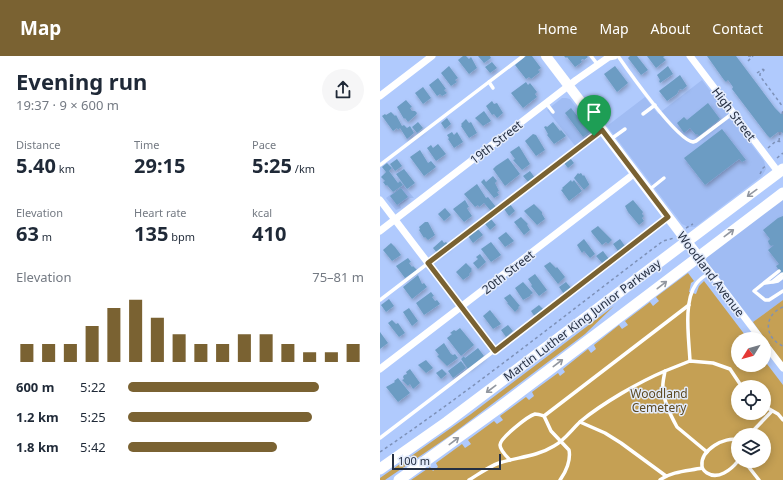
<!DOCTYPE html>
<meta charset="utf-8">
<style>
:root{--surface:#fff;--page:#f6f6f7;--text:#1f2937;--muted:#747a83;--accent:#7a6232}
body{margin:0;font-family:"Noto Sans",sans-serif;background:var(--page);color:var(--text);height:100vh;display:flex;flex-direction:column;font-size:15px;white-space:nowrap}
*{box-sizing:border-box;margin:0}
p{font-size:13px;color:var(--muted)}
.icon{flex:none;width:22px;height:22px;fill:none;stroke:currentColor;stroke-width:2;stroke-linecap:round;stroke-linejoin:round}
.map{position:relative;flex:1;overflow:hidden}
.drawer{display:flex;flex-direction:column;background:var(--surface);width:380px}
.drawer>*{flex:none}
.needle{width:26px;rotate:233deg}
.controls{position:absolute;left:351px;top:276px;display:grid;gap:8px}
.controls a{display:grid;place-items:center;width:40px;height:40px;border-radius:50%;background:var(--surface);box-shadow:0 2px 10px #0003;font-size:20px}
.scale{position:absolute;left:12px;bottom:10px;width:109px;box-sizing:border-box;padding-left:4px;border:2px solid #252f42;border-top:0;font-size:11px;line-height:14px;white-space:nowrap;color:#252f42;-webkit-text-stroke:3px #e3ebfb;paint-order:stroke}
.pin{position:absolute;display:grid;place-items:center;width:34px;height:34px;color:#fff;margin:-41px -17px;border-radius:50% 50% 50% 0;rotate:-45deg;box-shadow:0 0 4px #0007}
.pin .icon{rotate:45deg}
.round{display:grid;place-items:center;flex:none;width:42px;height:42px;border-radius:21px;background:var(--page)}
.head{display:flex;align-items:center;justify-content:space-between;height:68px;padding:0 16px}
h1{font-size:22px;font-weight:700;line-height:30px}
.figures{display:grid;grid-template-columns:repeat(3,1fr);gap:6px;height:68px;padding:4px 16px}
.figures div{display:grid;align-content:center}
.figures b{font-size:20px;font-weight:700}
.figures small{font-size:11px;font-weight:400}
.figures p{font-size:11px}
.chart{height:112px;padding:8px 16px}
.chart p{display:flex;justify-content:space-between}
.chart svg{width:100%;height:72px;margin-top:4px;stroke:var(--accent);stroke-width:6}
ul{padding:0 16px;list-style:none;font-size:13px}
li{display:grid;grid-template-columns:64px 48px 1fr;align-items:center;height:30px}
li i{height:10px;border-radius:5px;background:var(--accent)}
header{display:flex;align-items:center;gap:24px;box-sizing:border-box;height:56px;padding:0 20px;background:var(--accent);color:#fff}
header strong{font-size:19px}
nav{display:flex;gap:22px;margin-inline-start:auto;font-size:14px}
main{display:flex;flex:1;min-height:0}
.map>svg:first-child{display:block}
</style>
<header>
<strong>Map</strong>
<nav><a>Home</a><a>Map</a><a>About</a><a>Contact</a></nav>
</header>
<main>
<section class="drawer">
<div class="head"><div><h1>Evening run</h1><p>19:37 · 9 × 600 m</p></div><a class="round"><svg class="icon" aria-label="share" viewBox="0 0 24 24"><path d="M12 15V3M7 8l5-5 5 5M5 13v7h14v-7"/></svg></a></div>
<div class="figures">
<div><p>Distance</p><b>5.40<small> km</small></b></div>
<div><p>Time</p><b>29:15</b></div>
<div><p>Pace</p><b>5:25<small> /km</small></b></div>
</div>
<div class="figures">
<div><p>Elevation</p><b>63<small> m</small></b></div>
<div><p>Heart rate</p><b>135<small> bpm</small></b></div>
<div><p>kcal</p><b>410</b></div>
</div>
<div class="chart"><p><span>Elevation</span>75–81 m</p>
<svg viewBox="0 0 160 44" preserveAspectRatio="none"><path d="M5 44V33M15 44V33M25 44V33M35 44V22M45 44V11M55 44V6M65 44V17M75 44V27M85 44V33M95 44V33M105 44V27M115 44V27M125 44V33M135 44V38M145 44V38M155 44V33"/></svg>
</div>
<ul>
<li><b>600 m</b>5:22<i style="width:81%"></i></li>
<li><b>1.2 km</b>5:25<i style="width:78%"></i></li>
<li><b>1.8 km</b>5:42<i style="width:63%"></i></li>
</ul>
</section>
<div class="map">
<svg width="403" height="424" viewBox="0 0 403 424">
<defs>
<filter id="shadow"><feDropShadow dx="1.5" dy="2.5" stdDeviation="2" flood-color="#0004"/></filter>
</defs>
<rect width="100%" height="100%" fill="#b0cafd"/>
<g fill="#a0bcf3">
<polygon points="322,24 384,105 386,113 382,120 315,171 308,171 302,168 227,70 265,41 278,58"/>
<polygon points="182,42 186,42 190,43 214,75 213,77 196,91 167,54"/>
<polygon points="23,129 34,142 30,142 20,149 21,152 16,154 6,142"/>
<polygon points="403,137 403,244 373,266 332,212 318,200"/>
</g>
<g fill="#c5a054" fill-rule="evenodd">
<path d="M 308,217 L 314,225 L 311,227 L 309,236 L 316,238 L 319,230 L 324,225 L 368,283 L 358,283 L 358,309 L 384,309 L 384,304 L 403,329 L 403,424 L 31,424 L 50,411 L 53,415 L 58,411 L 56,407 L 82,388 L 85,392 L 91,388 L 88,384 L 114,365 L 117,368 L 123,364 L 120,360 L 146,341 L 149,344 L 154,340 L 152,336 L 178,317 L 180,320 L 185,316 L 183,313 L 208,293 L 211,297 L 216,293 L 214,289 L 239,269 L 242,273 L 248,269 L 245,265 L 270,246 L 273,250 L 279,245 L 276,241 ZM 358,331 L 384,331 L 384,357 L 358,357 ZM 358,379 L 384,379 L 384,405 L 358,405 Z"/>
<polygon points="403,244 403,308 373,266"/>
<polygon points="234,250 205,278 71,379 5,424 0,424 0,422 91,358"/>
</g>
<g fill="#6c9cc3" filter="url(#shadow)">
<polygon points="83,0 86,0 89,3 91,1 97,12 89,18 78,4"/>
<polygon points="98,0 110,0 111,2 104,7"/>
<polygon points="146,0 152,0 161,12 158,14 160,16 151,23 149,21 146,23 135,9"/>
<polygon points="184,0 207,0 208,1 204,4 203,3 201,4 202,6 195,11 187,1 186,2"/>
<polygon points="250,0 257,0 268,14 261,19 248,2"/>
<polygon points="267,0 285,0 283,1 286,4 276,12"/>
<polygon points="327,0 356,0 395,52 401,58 403,58 403,78 402,76 398,76 390,82 387,79 352,33 353,31 348,24 346,26 344,24"/>
<polygon points="112,6 117,12 110,17 105,11"/>
<polygon points="69,10 78,22 75,24 77,26 71,30 61,17"/>
<polygon points="235,10 248,27 237,36 224,18"/>
<polygon points="288,10 293,18 280,27 279,25 280,24 277,19"/>
<polygon points="300,19 307,30 302,34 301,33 299,34 297,38 287,45 279,35"/>
<polygon points="58,22 66,33 64,34 67,37 62,40 60,38 57,40 49,29"/>
<polygon points="146,26 148,29 150,27 157,36 155,38 157,41 143,52 131,37"/>
<polygon points="43,31 51,42 43,48 35,37"/>
<polygon points="26,44 32,51 30,52 32,55 35,55 37,57 36,59 28,66 25,62 24,63 17,51"/>
<polygon points="112,45 114,48 117,47 123,57 117,62 114,58 112,59 106,50"/>
<polygon points="328,47 340,63 319,80 317,78 316,79 310,72 304,77 297,67 304,61 307,64"/>
<polygon points="191,52 210,76 203,81 185,57"/>
<polygon points="104,55 111,65 103,70 95,62"/>
<polygon points="11,56 15,60 16,59 22,70 24,69 27,72 30,70 34,77 27,83 20,72 18,74 17,72 13,75 2,60 5,58 6,59"/>
<polygon points="67,62 71,68 65,73 61,67"/>
<polygon points="86,63 89,67 91,66 97,77 89,82 81,70 82,69 81,68"/>
<polygon points="38,66 43,72 37,77 32,71"/>
<polygon points="173,66 180,75 181,74 186,80 174,88 167,79 168,78 164,71 166,70 167,71"/>
<polygon points="342,73 366,104 362,106 359,103 325,129 304,102"/>
<polygon points="72,76 74,79 77,76 83,86 74,92 68,83 69,82 67,79"/>
<polygon points="153,78 156,79 165,94 156,100 145,85"/>
<polygon points="58,88 66,98 56,105 47,92 51,89 53,92"/>
<polygon points="139,90 150,108 142,114 133,104 135,103 130,96"/>
<polygon points="40,94 48,107 51,105 56,111 44,120 30,101"/>
<polygon points="128,102 140,118 125,130 113,113 116,110"/>
<polygon points="190,102 194,107 188,112 184,107"/>
<polygon points="17,103 22,110 15,115 10,108"/>
<polygon points="7,107 12,112 9,115 18,127 20,125 23,129 13,136 7,129 6,130 3,126 5,125 1,121 6,116 2,111"/>
<polygon points="24,113 35,127 27,133 16,118"/>
<polygon points="150,115 155,122 149,127 143,120"/>
<polygon points="198,117 199,118 201,117 203,120 204,119 209,128 209,129 204,134 194,122"/>
<polygon points="113,120 117,125 115,127 119,135 117,136 119,139 114,142 101,126 104,123 106,126"/>
<polygon points="191,124 192,126 194,124 202,135 189,145 181,134 183,133 182,132"/>
<polygon points="97,128 106,142 108,141 116,151 111,155 104,147 99,151 98,149 95,151 84,138"/>
<polygon points="21,132 28,141 17,149 10,140"/>
<polygon points="85,144 89,151 87,152 88,154 92,160 84,166 73,153"/>
<polygon points="253,144 263,156 262,158 264,160 262,162 264,165 259,169 248,156 245,150"/>
<polygon points="130,148 135,155 129,160 124,153"/>
<polygon points="154,148 162,156 162,158 165,163 157,169 144,155"/>
<polygon points="65,152 71,159 64,165 58,158"/>
<polygon points="403,160 403,220 396,210 399,208 388,194 394,189 391,190 389,188 388,185 390,183 383,174 398,162"/>
<polygon points="141,161 148,168 147,169 150,174 144,179 134,166"/>
<polygon points="111,163 116,169 110,174 105,168"/>
<polygon points="45,166 48,166 55,179 48,184 45,181 44,182 39,174 40,173 39,171"/>
<polygon points="218,170 232,184 228,188 226,186 222,189 212,177 211,175"/>
<polygon points="97,172 103,179 93,187 88,180"/>
<polygon points="126,176 134,185 125,191 118,182"/>
<polygon points="204,183 215,198 210,202 204,195 202,197 197,189"/>
<polygon points="240,183 245,190 238,195 233,188"/>
<polygon points="62,184 64,187 66,186 69,189 58,198 53,192"/>
<polygon points="111,186 121,199 111,206 101,193"/>
<polygon points="11,187 15,191 21,199 12,205 3,194"/>
<polygon points="223,195 229,203 223,208 216,200"/>
<polygon points="100,198 106,206 98,213 93,207 98,203 96,201"/>
<polygon points="28,202 31,206 29,207 32,211 33,210 37,214 25,222 16,210"/>
<polygon points="170,206 176,212 177,211 185,221 178,228 164,210"/>
<polygon points="86,207 92,213 91,214 92,215 89,218 90,219 83,224 76,216"/>
<polygon points="155,218 167,234 159,240 151,230 152,229 148,223"/>
<polygon points="38,219 42,228 44,227 47,231 32,243 23,231"/>
<polygon points="143,226 153,237 150,239 150,240 143,244 135,232"/>
<polygon points="186,226 192,233 184,238 179,231"/>
<polygon points="51,236 54,240 52,241 55,245 57,244 60,248 44,259 36,247"/>
<polygon points="130,238 140,250 138,251 139,252 135,256 127,247 128,247 124,242"/>
<polygon points="9,243 14,250 6,256 1,249"/>
<polygon points="159,249 164,254 155,261 151,255"/>
<polygon points="29,252 38,265 32,270 23,256"/>
<polygon points="110,254 121,268 113,273 103,260"/>
<polygon points="12,264 16,268 18,267 25,277 19,281 8,267"/>
<polygon points="128,269 133,275 126,281 121,274"/>
<polygon points="80,272 94,289 81,300 67,282 72,278 70,277 74,274 76,275"/>
<polygon points="0,276 8,287 0,293"/>
<polygon points="64,287 71,298 73,299 75,298 78,302 67,310 57,300 59,299 55,294"/>
<polygon points="98,292 104,300 88,313 81,303 84,300 85,302"/>
<polygon points="46,304 53,312 46,317 38,309"/>
<polygon points="81,305 86,312 73,322 68,315"/>
<polygon points="30,313 40,327 33,333 30,328 28,330 22,324 24,323 23,321 24,319 27,318 26,316"/>
<polygon points="62,313 67,318 61,323 56,317"/>
<polygon points="18,322 30,337 18,346 6,331 15,326 14,325"/>
</g>
<g fill="none" stroke-linecap="round" stroke-linejoin="round">
<g stroke="#7d91b8" stroke-width="1.5" stroke-dasharray="3 3" stroke-linecap="butt">
<polyline points="368,0 371,0"/>
<polyline points="368,5 373,0"/>
<polyline points="383,13 384,14 380,18 380,20 403,51"/>
<polyline points="377,17 383,13"/>
<polyline points="402,58 403,54"/>
<polyline points="399,85 400,76"/>
<polyline points="388,92 396,85 403,86"/>
<polyline points="397,102 403,97"/>
<polyline points="380,118 383,112 386,110"/>
<polyline points="306,172 313,168"/>
<path d="M 403,251 C 383,259 384,282 403,290"/>
<path d="M 0,396 C 97,330 189,256 283,185 L 294,182"/>
</g>
<g stroke="#fff" stroke-width="3.5">
<polyline points="211,0 218,9"/>
<path d="M 238,0 C 249,16 297,84 313,86 L 316,85 L 353,57"/>
<polyline points="109,26 113,32"/>
<polyline points="166,47 173,56"/>
<polyline points="263,58 275,49"/>
<polyline points="231,83 245,73"/>
<polyline points="0,109 143,0"/>
<polyline points="269,134 284,122"/>
<polyline points="399,215 374,235 385,244 389,244 403,235"/>
<polyline points="393,226 398,225 403,221"/>
<polyline points="385,227 392,226 402,218"/>
<polyline points="0,244 221,75"/>
<path d="M 310,305 C 309,283 303,246 316,228 C 319,223 325,220 330,216"/>
<polyline points="384,350 398,358 403,364"/>
<polyline points="164,360 309,249"/>
<polyline points="200,366 225,377 241,387 286,420"/>
<polyline points="369,379 392,355"/>
<polyline points="0,382 288,162"/>
<path d="M 358,384 C 345,380 320,394 322,410 C 322,413 324,415 327,417 C 338,424 351,414 358,405"/>
<path d="M 327,396 L 297,371 C 292,362 284,345 283,334 C 282,328 284,321 285,315 L 310,305 L 333,307 L 350,313 L 362,331"/>
<path d="M 130,404 C 126,400 120,394 120,389 C 120,382 148,360 155,358 C 158,358 161,359 164,360 L 171,375 L 189,394 C 191,404 186,416 180,424"/>
<polyline points="364,405 379,424"/>
<path d="M 89,424 C 99,418 108,411 119,407 C 137,401 156,401 174,390 C 185,384 192,373 201,365 C 223,347 259,326 285,315"/>
<path d="M 280,424 C 292,415 308,415 322,412"/>
</g>
<g stroke="#fff" stroke-width="7">
<polyline points="310,0 399,117"/>
<polyline points="0,40 52,0"/>
<polyline points="0,144 115,295"/>
<polyline points="0,175 196,24 229,1 234,0"/>
<polyline points="318,200 381,283"/>
<polyline points="384,287 403,312"/>
<polyline points="0,313 255,117"/>
</g>
<polyline stroke="#fff" stroke-width="10" points="166,0 318,200"/>
<g stroke="#fff" stroke-width="11">
<polyline points="0,413 67,366 403,113"/>
<polyline points="19,424 119,352 403,137"/>
</g>
</g>
<defs><path id="oneway-shaft" d="M-6 0H5M1.5-3L5.5 0L1.5 3" fill="none" stroke-width="1.6" stroke-linecap="round" stroke-linejoin="round"/></defs>
<g stroke="#9297a0">
<use href="#oneway-shaft" transform="translate(372 137) rotate(144)"/>
<use href="#oneway-shaft" transform="translate(349 177) rotate(-37)"/>
<use href="#oneway-shaft" transform="translate(282 229) rotate(-38)"/>
<use href="#oneway-shaft" transform="translate(178 307) rotate(-37)"/>
<use href="#oneway-shaft" transform="translate(111 333) rotate(143)"/>
<use href="#oneway-shaft" transform="translate(74 385) rotate(-37)"/>
</g>
<g fill="none" stroke-linecap="round" stroke-linejoin="round">
<g stroke="#fff" stroke-width="8">
<polygon id="route" points="222,74 288,161 115,295 48,207"/>
</g>
<use href="#route" stroke="#7a6232" stroke-width="5"/>
</g>
<g text-anchor="middle" dominant-baseline="central" stroke-width="3" stroke-linejoin="round" paint-order="stroke">
<g font-size="12" fill="#252f42" stroke="#e3ebfb">
<text transform="translate(354 58) rotate(53)">High Street</text>
<text transform="translate(116 86) rotate(-38)">19th Street</text>
<text transform="translate(128 216) rotate(-38)">20th Street</text>
<text transform="translate(331 218) rotate(53)">Woodland Avenue</text>
<text transform="translate(202 264) rotate(-37)">Martin Luther King Junior Parkway</text>
</g>
<g font-size="12" fill="#5d4a23" stroke="#e3ebfb">
<text x="279" y="337">Woodland<tspan x="279" dy="14">Cemetery</tspan></text>
</g>
</g>
</svg>
<div class="controls">
<a><svg class="needle" viewBox="-14 -14 28 28"><path d="M0-13l5 13h-10z" fill="#e53935"/><path d="M0 13l5-13h-10z" fill="#747a83"/></svg></a>
<a><svg class="icon" aria-label="locate" viewBox="0 0 24 24"><circle cx="12" cy="12" r="6"/><path d="M12 2v4M12 18v4M2 12h4M18 12h4"/></svg></a>
<a><svg class="icon" aria-label="layers" viewBox="0 0 24 24"><path d="M12 4l9 5-9 5-9-5zM3 14l9 5 9-5"/></svg></a>
</div>
<div class="scale">100 m</div>
<div class="pin" style="left:214px;top:80px;background:#1e9e55"><svg class="icon" aria-label="arrive" viewBox="0 0 24 24"><path d="M6 21V4h12l-3 4 3 4H6"/></svg></div>
</div>
</main>
